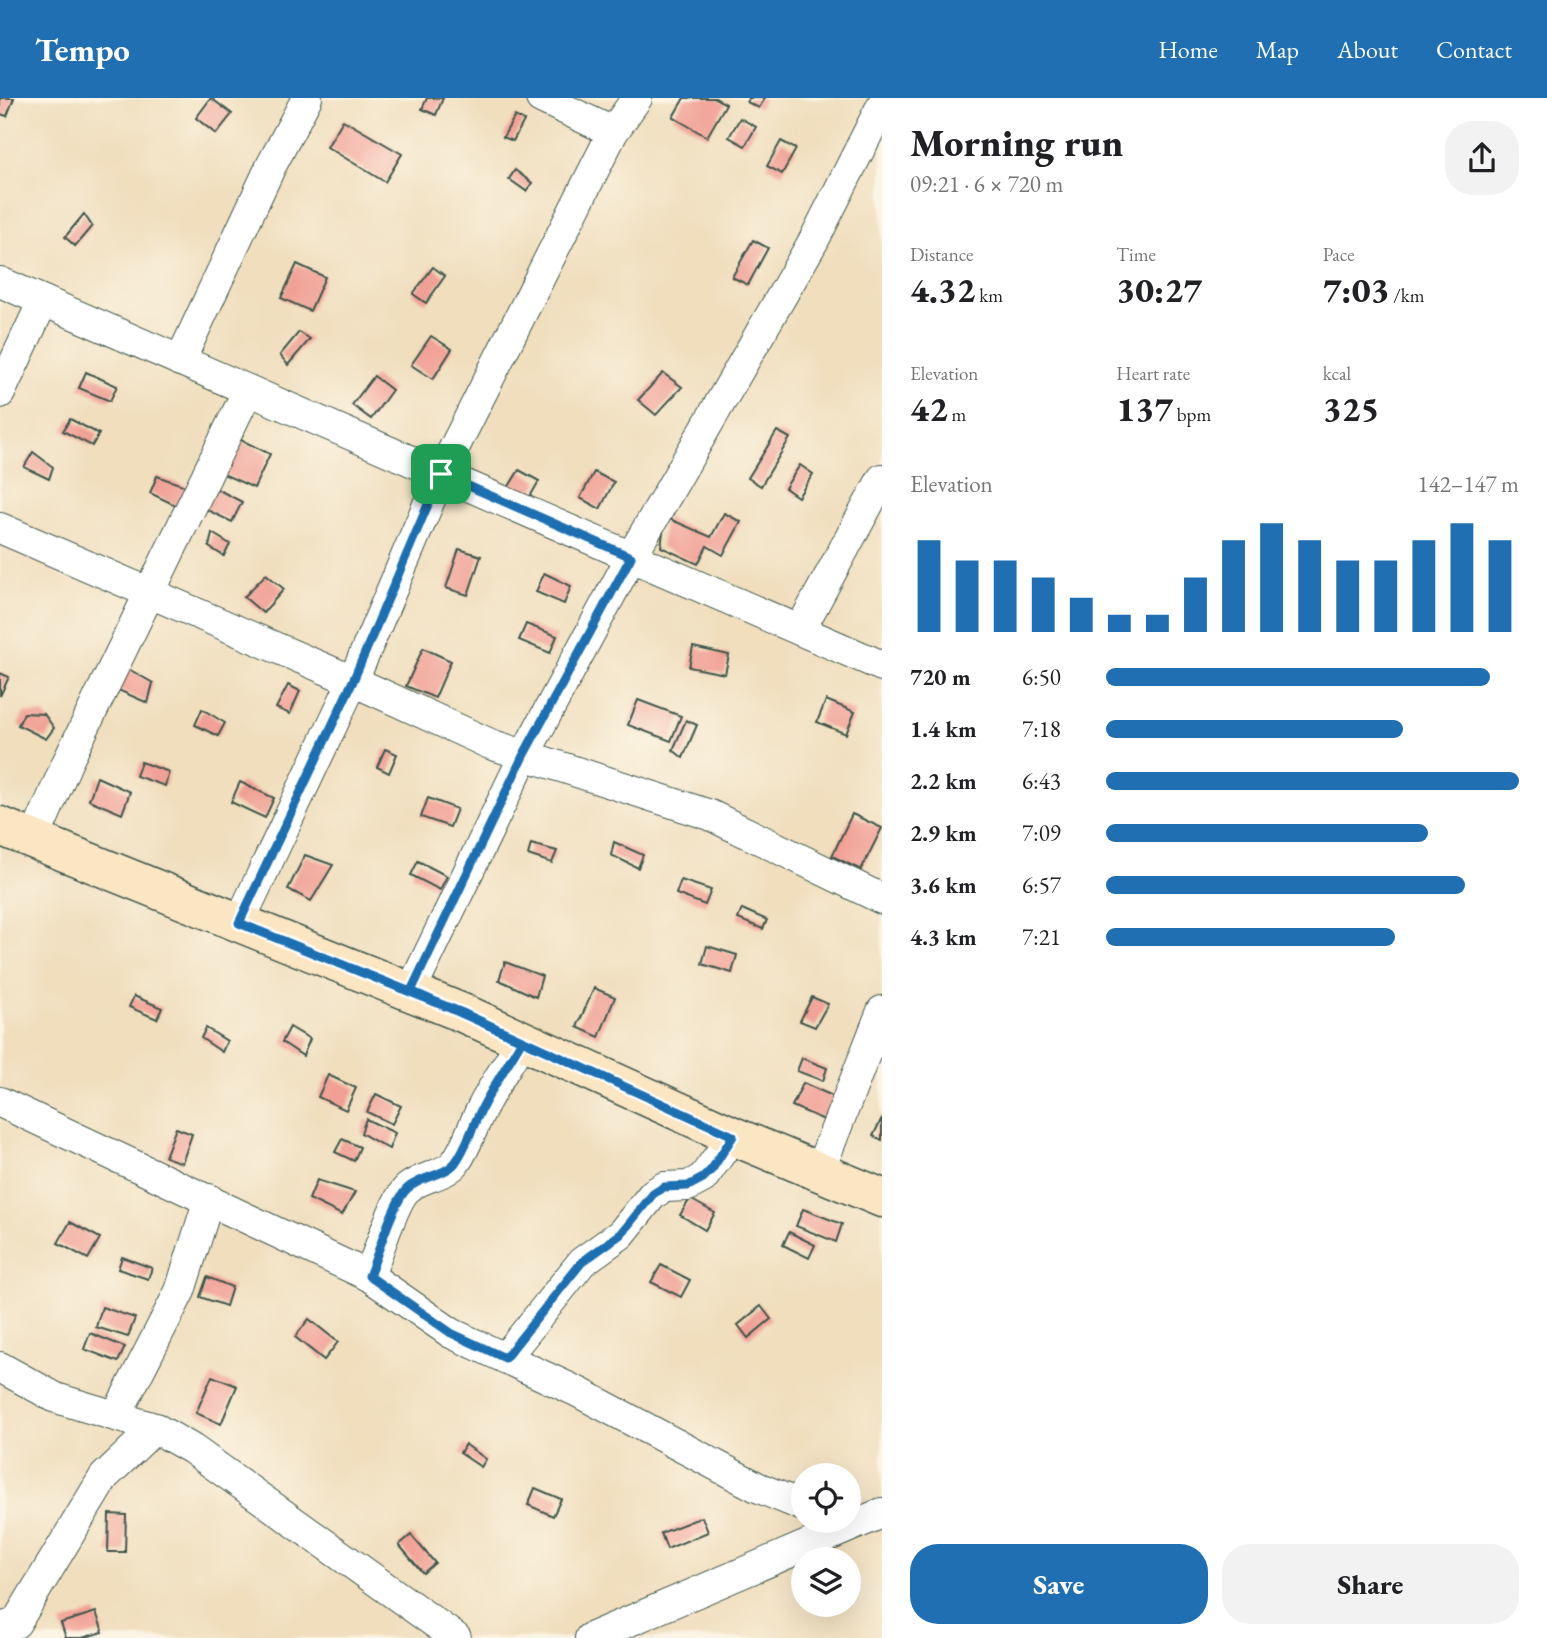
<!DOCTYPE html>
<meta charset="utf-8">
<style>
:root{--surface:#fff;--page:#f2f2f2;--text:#202124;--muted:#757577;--accent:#1f6fb2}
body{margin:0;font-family:"EB Garamond",serif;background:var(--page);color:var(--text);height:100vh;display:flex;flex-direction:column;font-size:26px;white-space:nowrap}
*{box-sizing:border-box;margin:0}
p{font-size:23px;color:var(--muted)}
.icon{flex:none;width:38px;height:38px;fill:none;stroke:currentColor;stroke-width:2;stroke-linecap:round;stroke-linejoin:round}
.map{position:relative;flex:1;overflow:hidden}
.sheet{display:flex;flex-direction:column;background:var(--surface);width:665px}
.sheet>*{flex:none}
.buttons{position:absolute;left:791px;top:1365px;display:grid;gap:14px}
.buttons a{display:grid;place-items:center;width:70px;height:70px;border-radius:50%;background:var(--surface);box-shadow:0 7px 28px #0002;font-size:35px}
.pin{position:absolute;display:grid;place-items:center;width:60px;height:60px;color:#fff;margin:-30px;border-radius:14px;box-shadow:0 4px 10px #0006}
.round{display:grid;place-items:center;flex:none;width:74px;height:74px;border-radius:28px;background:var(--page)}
.headline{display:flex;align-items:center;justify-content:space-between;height:119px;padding:0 28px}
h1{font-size:38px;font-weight:800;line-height:52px}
.stats{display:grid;grid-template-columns:repeat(3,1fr);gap:10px;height:119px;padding:7px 28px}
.stats div{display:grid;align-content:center}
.stats b{font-size:35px;font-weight:800}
.stats small{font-size:19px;font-weight:400}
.stats p{font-size:19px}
.chart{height:196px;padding:14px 28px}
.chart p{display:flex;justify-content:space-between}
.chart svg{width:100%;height:126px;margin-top:7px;stroke:var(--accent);stroke-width:6}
.action{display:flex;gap:14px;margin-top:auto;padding:14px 28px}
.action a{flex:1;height:80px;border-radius:28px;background:var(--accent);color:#fff;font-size:28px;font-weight:800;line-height:80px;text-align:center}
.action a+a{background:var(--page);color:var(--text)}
ul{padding:0 28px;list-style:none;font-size:23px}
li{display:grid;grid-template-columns:112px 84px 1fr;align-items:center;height:52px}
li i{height:18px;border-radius:9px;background:var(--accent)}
header{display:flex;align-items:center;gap:42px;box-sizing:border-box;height:98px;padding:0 35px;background:var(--accent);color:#fff}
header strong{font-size:33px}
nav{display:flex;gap:38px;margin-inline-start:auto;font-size:24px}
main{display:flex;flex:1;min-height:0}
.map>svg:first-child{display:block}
</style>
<header>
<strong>Tempo</strong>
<nav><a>Home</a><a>Map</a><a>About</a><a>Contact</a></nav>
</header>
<main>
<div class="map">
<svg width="882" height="1540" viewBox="0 0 882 1540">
<rect width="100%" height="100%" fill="#fcf5e5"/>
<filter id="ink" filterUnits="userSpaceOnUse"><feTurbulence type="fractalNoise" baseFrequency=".0143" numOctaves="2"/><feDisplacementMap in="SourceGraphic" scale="14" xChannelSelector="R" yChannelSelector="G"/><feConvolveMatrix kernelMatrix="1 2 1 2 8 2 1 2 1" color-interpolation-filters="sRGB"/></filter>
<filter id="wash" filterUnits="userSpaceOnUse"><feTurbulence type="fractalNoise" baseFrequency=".00686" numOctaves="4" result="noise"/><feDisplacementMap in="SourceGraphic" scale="28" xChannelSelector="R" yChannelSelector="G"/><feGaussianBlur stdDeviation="1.57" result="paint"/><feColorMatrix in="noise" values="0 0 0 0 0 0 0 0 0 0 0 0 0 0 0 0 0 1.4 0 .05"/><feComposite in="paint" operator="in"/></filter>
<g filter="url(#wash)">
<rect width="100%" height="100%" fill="#f0debd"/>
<g id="blocks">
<g fill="#f1a095">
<polygon points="0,0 14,0 7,18 0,16"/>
<polygon points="211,0 232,16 216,36 196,20"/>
<polygon points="427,0 443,0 436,17 422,11"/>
<polygon points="684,0 715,0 726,6 707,39 673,19"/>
<polygon points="749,0 765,0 759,10 747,4"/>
<polygon points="515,18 524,23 513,43 503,39"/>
<polygon points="740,20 756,29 745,48 729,39"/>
<polygon points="343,22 402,56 385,84 327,49"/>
<polygon points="781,43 796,51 782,76 767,68"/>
<polygon points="515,72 532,85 526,93 509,81"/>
<polygon points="84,116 92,128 75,148 65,139"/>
<polygon points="753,142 768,150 748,187 732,179"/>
<polygon points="297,166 325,179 310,213 281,200"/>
<polygon points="433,169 445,178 426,205 413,196"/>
<polygon points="299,234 310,241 288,267 280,257"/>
<polygon points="431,238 452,251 433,281 411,267"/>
<polygon points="86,274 117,288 110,303 79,290"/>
<polygon points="663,275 682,289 656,317 638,302"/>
<polygon points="374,278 392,292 371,321 352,307"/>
<polygon points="70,321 99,336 92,348 63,333"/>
<polygon points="777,333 790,340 761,388 748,380"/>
<polygon points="237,340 270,356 254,390 221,375"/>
<polygon points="33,354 53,369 49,381 24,369"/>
<polygon points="800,367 813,376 798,399 785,390"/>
<polygon points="519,372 539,383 528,402 508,390"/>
<polygon points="594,374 614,384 600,411 580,400"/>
<polygon points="157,378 188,389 177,408 150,395"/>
<polygon points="213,389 242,404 232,424 203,410"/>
<polygon points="724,415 741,424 723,457 707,448 698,466 661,449 665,419 711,439"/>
<polygon points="212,435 230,446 224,458 209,449"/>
<polygon points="459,451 481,458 468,497 446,490"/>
<polygon points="544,475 571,488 564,506 536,494"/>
<polygon points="266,476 284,491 263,515 244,499"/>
<polygon points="526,526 557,538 550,555 519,542"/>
<polygon points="693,549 729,557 725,576 689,569"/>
<polygon points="423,550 451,563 435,600 406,588"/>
<polygon points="125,569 153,585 148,605 118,592"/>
<polygon points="0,575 9,579 0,598"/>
<polygon points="288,587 300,593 290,616 276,610"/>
<polygon points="638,602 681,618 671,643 628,627"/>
<polygon points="826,602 855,614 846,636 817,624"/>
<polygon points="202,611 225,625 218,638 195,627"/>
<polygon points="24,615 44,616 54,630 46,641 18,627"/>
<polygon points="686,622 697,627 683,660 673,652"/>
<polygon points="385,651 397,656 389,675 377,669"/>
<polygon points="141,664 169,674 165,688 136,678"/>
<polygon points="97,679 130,694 122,716 89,702"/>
<polygon points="240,684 274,700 265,720 231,704"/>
<polygon points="428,700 457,711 450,729 421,719"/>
<polygon points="852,716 882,730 861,772 832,758"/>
<polygon points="614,744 643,757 638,770 611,757"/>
<polygon points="531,746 557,753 552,765 528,757"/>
<polygon points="305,757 333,767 311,803 288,791"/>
<polygon points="418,763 447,778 440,792 411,777"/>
<polygon points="681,782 711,792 705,807 676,796"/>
<polygon points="742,811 767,822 763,831 738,821"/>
<polygon points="707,848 737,857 732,875 702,866"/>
<polygon points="505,864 542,878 536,899 499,882"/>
<polygon points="594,890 615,899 599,939 577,929"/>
<polygon points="134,898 162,910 157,921 129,909"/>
<polygon points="812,899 828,906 815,929 800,923"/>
<polygon points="290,929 310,941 303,958 282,944"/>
<polygon points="206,930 227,943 222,954 201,940"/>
<polygon points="802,960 827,970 823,983 797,973"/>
<polygon points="328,977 356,990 346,1012 318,999"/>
<polygon points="803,985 835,999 824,1022 792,1008"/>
<polygon points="376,996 401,1008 392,1026 367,1014"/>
<polygon points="882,1020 882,1042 873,1038"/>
<polygon points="366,1021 395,1035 389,1051 361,1035"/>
<polygon points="176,1030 192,1036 182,1065 165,1059"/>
<polygon points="342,1041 360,1049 354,1063 335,1054"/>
<polygon points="317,1082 355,1094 342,1117 309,1101"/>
<polygon points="690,1101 715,1115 705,1132 680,1117"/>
<polygon points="803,1111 842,1126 836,1144 796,1128"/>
<polygon points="70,1124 100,1140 88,1161 58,1145"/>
<polygon points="789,1134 815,1147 809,1160 783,1147"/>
<polygon points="122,1159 152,1170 148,1181 118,1171"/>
<polygon points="661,1167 690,1182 681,1199 651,1184"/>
<polygon points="207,1179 232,1189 226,1208 200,1199"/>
<polygon points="761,1208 771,1221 748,1240 738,1227"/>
<polygon points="102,1209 135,1220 128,1239 96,1229"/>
<polygon points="309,1221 338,1244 324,1262 295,1239"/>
<polygon points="90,1235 125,1249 118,1264 84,1251"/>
<polygon points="212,1278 237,1288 221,1326 196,1315"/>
<polygon points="465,1346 486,1361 481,1369 460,1355"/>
<polygon points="535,1390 561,1401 553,1418 528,1407"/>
<polygon points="109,1416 126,1417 125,1454 108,1454"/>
<polygon points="702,1419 708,1434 667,1451 661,1435"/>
<polygon points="411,1437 435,1465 423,1475 399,1447"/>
<polygon points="96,1514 103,1534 82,1540 66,1540 61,1525"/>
</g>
</g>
</g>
<g filter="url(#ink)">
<use href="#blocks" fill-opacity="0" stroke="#3e5549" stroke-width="2"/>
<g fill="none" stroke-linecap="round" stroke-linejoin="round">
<g stroke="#3e5549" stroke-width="32">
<g id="street">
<polyline points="541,0 613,34"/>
<polyline points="0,184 882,568"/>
<polyline points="180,263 271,68 307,0"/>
<polyline points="0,295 43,203"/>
<polyline points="0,430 353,583 490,646 710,717 882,801"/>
<polyline points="800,532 882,381"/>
<polyline points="34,742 67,665 248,292"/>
<polyline points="239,825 353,583 441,376 613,34 637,0"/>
<polyline points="411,893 524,658 631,459 814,142 882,7"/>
<polyline points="0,1004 369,1178 451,1235 578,1294 757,1389 803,1408"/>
<polyline points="819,1074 882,913"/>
<path d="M 369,1178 C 377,1159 394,1101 408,1090 C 422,1078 444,1078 455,1065 C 467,1049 472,1029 481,1012 C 493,988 509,965 522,942"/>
<polyline points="505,1260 582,1164 621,1136 653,1096 664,1089 688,1088 703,1080 733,1038"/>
<polyline points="0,1269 56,1300 155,1330 192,1351 456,1540"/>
<polyline points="116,1318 180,1193 209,1101"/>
<polyline points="0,1530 16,1525 104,1379 155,1330"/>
<polyline points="590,1540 882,1415"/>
</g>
</g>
<g stroke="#3e5549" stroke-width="41">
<polyline id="secondary" points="0,728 465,916 733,1038 882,1100"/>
</g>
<use href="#street" stroke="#fff" stroke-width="30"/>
<use href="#secondary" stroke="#fbe6c3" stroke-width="38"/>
</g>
</g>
<g fill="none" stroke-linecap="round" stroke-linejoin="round" filter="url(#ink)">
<g stroke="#fff" stroke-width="14">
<path id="route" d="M 441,376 L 353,583 L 239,825 L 465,916 L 733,1038 L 712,1071 L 703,1080 L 688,1088 L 664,1089 L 653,1096 L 621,1136 L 582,1164 L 505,1260 L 451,1235 L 369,1178 C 377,1159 394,1101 408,1090 C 422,1078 444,1078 455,1065 C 467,1049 472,1029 481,1012 C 493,988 509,965 522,942 L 411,893 L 523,658 L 631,459 L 441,376"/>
</g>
<use href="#route" stroke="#1f6fb2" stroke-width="9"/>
</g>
</svg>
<div class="buttons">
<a><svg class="icon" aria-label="locate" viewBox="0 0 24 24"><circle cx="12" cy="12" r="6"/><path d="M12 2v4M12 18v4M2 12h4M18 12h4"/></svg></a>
<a><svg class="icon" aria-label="layers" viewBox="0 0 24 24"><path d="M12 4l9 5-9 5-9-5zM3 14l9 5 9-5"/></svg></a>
</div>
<div class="pin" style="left:441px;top:376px;background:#1e9e55"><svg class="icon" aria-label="arrive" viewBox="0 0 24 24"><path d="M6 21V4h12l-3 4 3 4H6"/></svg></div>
</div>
<section class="sheet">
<div class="headline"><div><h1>Morning run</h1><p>09:21 · 6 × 720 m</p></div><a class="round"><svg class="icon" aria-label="share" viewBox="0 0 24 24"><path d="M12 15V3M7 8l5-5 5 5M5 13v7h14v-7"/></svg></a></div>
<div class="stats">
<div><p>Distance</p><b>4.32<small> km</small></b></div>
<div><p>Time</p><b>30:27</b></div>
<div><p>Pace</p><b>7:03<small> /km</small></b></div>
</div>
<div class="stats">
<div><p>Elevation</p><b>42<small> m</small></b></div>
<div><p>Heart rate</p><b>137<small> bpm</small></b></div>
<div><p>kcal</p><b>325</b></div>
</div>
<div class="chart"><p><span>Elevation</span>142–147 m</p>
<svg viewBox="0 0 160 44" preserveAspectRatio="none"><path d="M5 44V12M15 44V19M25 44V19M35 44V25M45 44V32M55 44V38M65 44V38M75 44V25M85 44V12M95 44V6M105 44V12M115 44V19M125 44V19M135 44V12M145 44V6M155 44V12"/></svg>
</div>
<ul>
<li><b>720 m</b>6:50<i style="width:93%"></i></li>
<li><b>1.4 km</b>7:18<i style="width:72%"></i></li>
<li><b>2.2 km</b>6:43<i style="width:100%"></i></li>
<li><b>2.9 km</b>7:09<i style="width:78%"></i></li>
<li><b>3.6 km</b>6:57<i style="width:87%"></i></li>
<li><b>4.3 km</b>7:21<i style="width:70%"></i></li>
</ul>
<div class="action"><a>Save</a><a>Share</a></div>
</section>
</main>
